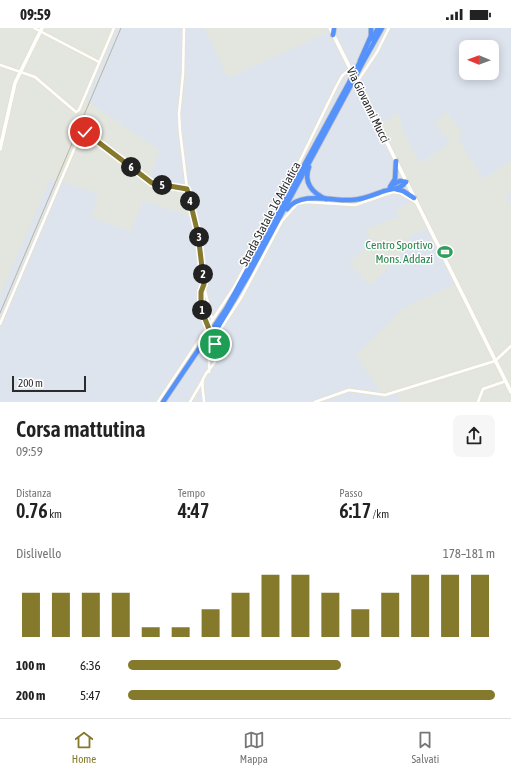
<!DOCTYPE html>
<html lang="it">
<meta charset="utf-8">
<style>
:root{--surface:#fff;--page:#f6f6f6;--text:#222;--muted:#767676;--line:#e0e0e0;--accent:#85792c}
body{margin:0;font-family:"Asap Condensed",sans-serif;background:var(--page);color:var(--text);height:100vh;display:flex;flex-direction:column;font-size:15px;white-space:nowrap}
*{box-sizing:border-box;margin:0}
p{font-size:13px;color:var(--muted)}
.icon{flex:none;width:22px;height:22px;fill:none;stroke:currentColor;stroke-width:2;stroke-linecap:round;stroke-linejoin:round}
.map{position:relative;height:374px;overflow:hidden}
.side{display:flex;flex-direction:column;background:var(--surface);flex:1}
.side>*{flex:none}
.needle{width:26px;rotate:271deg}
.buttons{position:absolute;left:459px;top:12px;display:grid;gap:8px}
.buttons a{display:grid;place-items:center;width:40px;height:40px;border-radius:8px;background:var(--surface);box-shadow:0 2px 10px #0003;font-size:20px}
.scale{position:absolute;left:12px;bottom:10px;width:74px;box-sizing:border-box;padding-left:4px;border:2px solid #2b2b2b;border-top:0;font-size:11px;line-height:14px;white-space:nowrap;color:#2b2b2b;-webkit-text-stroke:3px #fff;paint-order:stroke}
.pin{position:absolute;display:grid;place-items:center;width:34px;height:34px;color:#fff;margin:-17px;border:2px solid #fff;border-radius:50%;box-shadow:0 1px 4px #0007}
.km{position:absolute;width:20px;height:20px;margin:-10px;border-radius:50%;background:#222;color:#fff;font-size:11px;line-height:20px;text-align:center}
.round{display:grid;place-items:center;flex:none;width:42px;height:42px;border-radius:8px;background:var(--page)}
.overview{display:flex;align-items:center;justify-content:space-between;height:68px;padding:0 16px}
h1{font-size:22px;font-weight:600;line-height:30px}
.figures{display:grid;grid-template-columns:repeat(3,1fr);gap:6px;height:68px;padding:4px 16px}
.figures div{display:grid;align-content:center}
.figures b{font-size:20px;font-weight:600}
.figures small{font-size:11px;font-weight:400}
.figures p{font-size:11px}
.chart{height:112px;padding:8px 16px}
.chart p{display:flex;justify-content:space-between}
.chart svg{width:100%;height:72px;margin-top:4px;stroke:var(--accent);stroke-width:6}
ul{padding:0 16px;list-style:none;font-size:13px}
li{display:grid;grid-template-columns:64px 48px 1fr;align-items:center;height:30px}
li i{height:10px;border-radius:5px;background:var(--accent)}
.status{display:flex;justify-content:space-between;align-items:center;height:28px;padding:0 20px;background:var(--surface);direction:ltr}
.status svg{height:11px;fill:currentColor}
.tab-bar{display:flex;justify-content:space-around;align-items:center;height:56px;border-top:1px solid var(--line);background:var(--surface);font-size:11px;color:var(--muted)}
.tab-bar a{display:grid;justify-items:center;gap:2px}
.tab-bar .selected{color:var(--accent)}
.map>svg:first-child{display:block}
</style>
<div class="status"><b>09:59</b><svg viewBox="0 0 49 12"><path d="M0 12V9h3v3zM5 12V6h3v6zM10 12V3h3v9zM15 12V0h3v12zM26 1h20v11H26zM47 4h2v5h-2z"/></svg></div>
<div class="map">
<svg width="511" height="374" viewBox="0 0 511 374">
<rect width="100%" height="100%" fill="#dde4ee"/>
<g fill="#e3e6de">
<polygon points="0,0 117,0 86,72 159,122 148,157 185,162 189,188 143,173 131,204 91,189 98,166 51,150 0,268"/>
<polygon points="204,0 325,0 327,5 228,50"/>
<polygon points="398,84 406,109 420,135 450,115 434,94 447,84 463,106 458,110 483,151 511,132 511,165 505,169 509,175 511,173 511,374 399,374 397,365 383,368 356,327 400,284 400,282 459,254 430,199 409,209 411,214 371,258 349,235 372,214 365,201 399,189 396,182 416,171 380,97"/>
</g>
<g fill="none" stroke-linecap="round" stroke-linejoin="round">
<g stroke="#e5e2d2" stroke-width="4.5">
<g id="minor">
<polyline points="34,0 99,34"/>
<polyline points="184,0 183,46 179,86 180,103 187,161 198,205 204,256 201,264 201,275 207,295"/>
<polyline points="0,37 35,49 76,84 79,82 114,0"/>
<polyline points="357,54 377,24 389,0"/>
<polyline points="204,258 211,288 213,292"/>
<polyline points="0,296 81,105 85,104 152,155 187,161"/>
<path d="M 209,344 C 210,335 207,325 210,317 L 241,270 L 282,193 L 297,176 L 306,174 L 355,177 L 393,164 L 400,165 L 417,175"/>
<polyline points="158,374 233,261 282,170 336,59 342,48 350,41"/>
<polyline points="190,374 203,352"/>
<path d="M 204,374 C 204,368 201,357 203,351 C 210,335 220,339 215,316"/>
<polyline points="315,374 349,362 385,367 495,333 511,318"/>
<polyline points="478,374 483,361 506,353"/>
</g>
</g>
<g stroke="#e5e2d2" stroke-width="5.5">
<polyline id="tertiary" points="0,121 15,55 42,0"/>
</g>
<g stroke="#e5e2d2" stroke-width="5.5">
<polyline id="secondary" points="330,0 511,364"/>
</g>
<g stroke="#c4c4c4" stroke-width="6">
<g id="trunk">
<polyline points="333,7 334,0"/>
<polyline points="372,11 378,0"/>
<polyline points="360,33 371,8 371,0"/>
<polyline points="363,34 382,0"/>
<path d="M 309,139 C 303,154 312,165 326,171"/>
<polyline points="392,157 400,153 406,154"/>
<polyline points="390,159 395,151 396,133"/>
<polyline points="395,161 403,163 414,170"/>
<path d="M 287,181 C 301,163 332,173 351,172 C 363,172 373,167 384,163 C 392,161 401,161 406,154"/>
<polyline points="218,299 249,246 352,55"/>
<polyline points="163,374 226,281 350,53"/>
</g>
</g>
<use href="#minor" stroke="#fff" stroke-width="2.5"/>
<use href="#tertiary" stroke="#fff" stroke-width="3.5"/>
<use href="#secondary" stroke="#fff" stroke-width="3.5"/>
<use href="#trunk" stroke="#5692fc" stroke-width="4.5"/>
<polyline stroke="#b7b59f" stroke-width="1" points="0,285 121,0"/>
<g stroke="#e5e2d2" stroke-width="4.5" stroke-linecap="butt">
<polyline id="minor-bridge" points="207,295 215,316"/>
</g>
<g stroke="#c4c4c4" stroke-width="6" stroke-linecap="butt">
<g id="trunk-bridge">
<polyline points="350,53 360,34"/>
<polyline points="352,55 363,34"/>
</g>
</g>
<use href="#minor-bridge" stroke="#fff" stroke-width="2.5"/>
<use href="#trunk-bridge" stroke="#5692fc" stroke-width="4.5"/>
</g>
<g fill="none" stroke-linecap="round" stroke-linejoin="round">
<g stroke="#fff" stroke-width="8">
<polyline id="route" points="85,104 152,155 187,161 198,206 204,256 201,264 201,275 203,286 215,316"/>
</g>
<use href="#route" stroke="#85792c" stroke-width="5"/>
</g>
<defs>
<g id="stadium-bare" transform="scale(1.2)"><path d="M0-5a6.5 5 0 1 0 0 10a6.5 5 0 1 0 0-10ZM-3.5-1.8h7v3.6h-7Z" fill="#2e9e5b" stroke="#fff" stroke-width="2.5" paint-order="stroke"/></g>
</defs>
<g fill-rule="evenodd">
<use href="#stadium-bare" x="445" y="224"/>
</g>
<g text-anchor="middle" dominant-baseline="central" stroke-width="3" stroke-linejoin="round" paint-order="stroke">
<g font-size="12" fill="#2b2b2b" stroke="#fff">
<text transform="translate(368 77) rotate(64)">Via Giovanni Mucci</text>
<text transform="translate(270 186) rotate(-62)">Strada Statale 16 Adriatica</text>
</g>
<g font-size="12" fill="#27864d" stroke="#fff" text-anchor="end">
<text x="433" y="217">Centro Sportivo<tspan x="433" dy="14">Mons. Addazi</tspan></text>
</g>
</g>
</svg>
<div class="buttons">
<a><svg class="needle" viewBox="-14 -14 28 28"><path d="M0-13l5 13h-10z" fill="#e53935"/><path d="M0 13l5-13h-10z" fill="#767676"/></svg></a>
</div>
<div class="scale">200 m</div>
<div class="pin" style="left:215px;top:316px;background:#1e9e55"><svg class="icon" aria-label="arrive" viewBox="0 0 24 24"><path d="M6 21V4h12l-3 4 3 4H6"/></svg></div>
<div class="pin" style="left:85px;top:104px;background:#d93025"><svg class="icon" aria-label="check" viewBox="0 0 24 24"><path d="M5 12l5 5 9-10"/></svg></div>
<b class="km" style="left:202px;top:282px">1</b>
<b class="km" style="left:203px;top:246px">2</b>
<b class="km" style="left:199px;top:209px">3</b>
<b class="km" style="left:190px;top:173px">4</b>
<b class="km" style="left:162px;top:157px">5</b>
<b class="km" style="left:131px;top:139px">6</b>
</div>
<section class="side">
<div class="overview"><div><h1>Corsa mattutina</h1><p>09:59</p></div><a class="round"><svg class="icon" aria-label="share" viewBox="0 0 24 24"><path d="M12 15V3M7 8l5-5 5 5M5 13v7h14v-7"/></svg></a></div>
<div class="figures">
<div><p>Distanza</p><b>0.76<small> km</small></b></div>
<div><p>Tempo</p><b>4:47</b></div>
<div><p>Passo</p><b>6:17<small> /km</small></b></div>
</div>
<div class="chart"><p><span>Dislivello</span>178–181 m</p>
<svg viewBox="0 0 160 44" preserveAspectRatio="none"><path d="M5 44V17M15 44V17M25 44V17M35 44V17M45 44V38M55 44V38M65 44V27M75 44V17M85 44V6M95 44V6M105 44V17M115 44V27M125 44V17M135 44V6M145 44V6M155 44V6"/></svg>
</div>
<ul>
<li><b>100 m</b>6:36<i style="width:58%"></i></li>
<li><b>200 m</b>5:47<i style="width:100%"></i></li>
</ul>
</section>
<nav class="tab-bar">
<a class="selected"><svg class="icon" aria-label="home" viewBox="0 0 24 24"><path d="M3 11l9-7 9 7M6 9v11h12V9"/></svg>Home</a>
<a><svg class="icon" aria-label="map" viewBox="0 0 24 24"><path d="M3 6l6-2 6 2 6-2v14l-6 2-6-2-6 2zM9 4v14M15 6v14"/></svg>Mappa</a>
<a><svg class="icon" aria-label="saved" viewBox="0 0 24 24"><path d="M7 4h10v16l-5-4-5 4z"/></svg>Salvati</a>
</nav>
